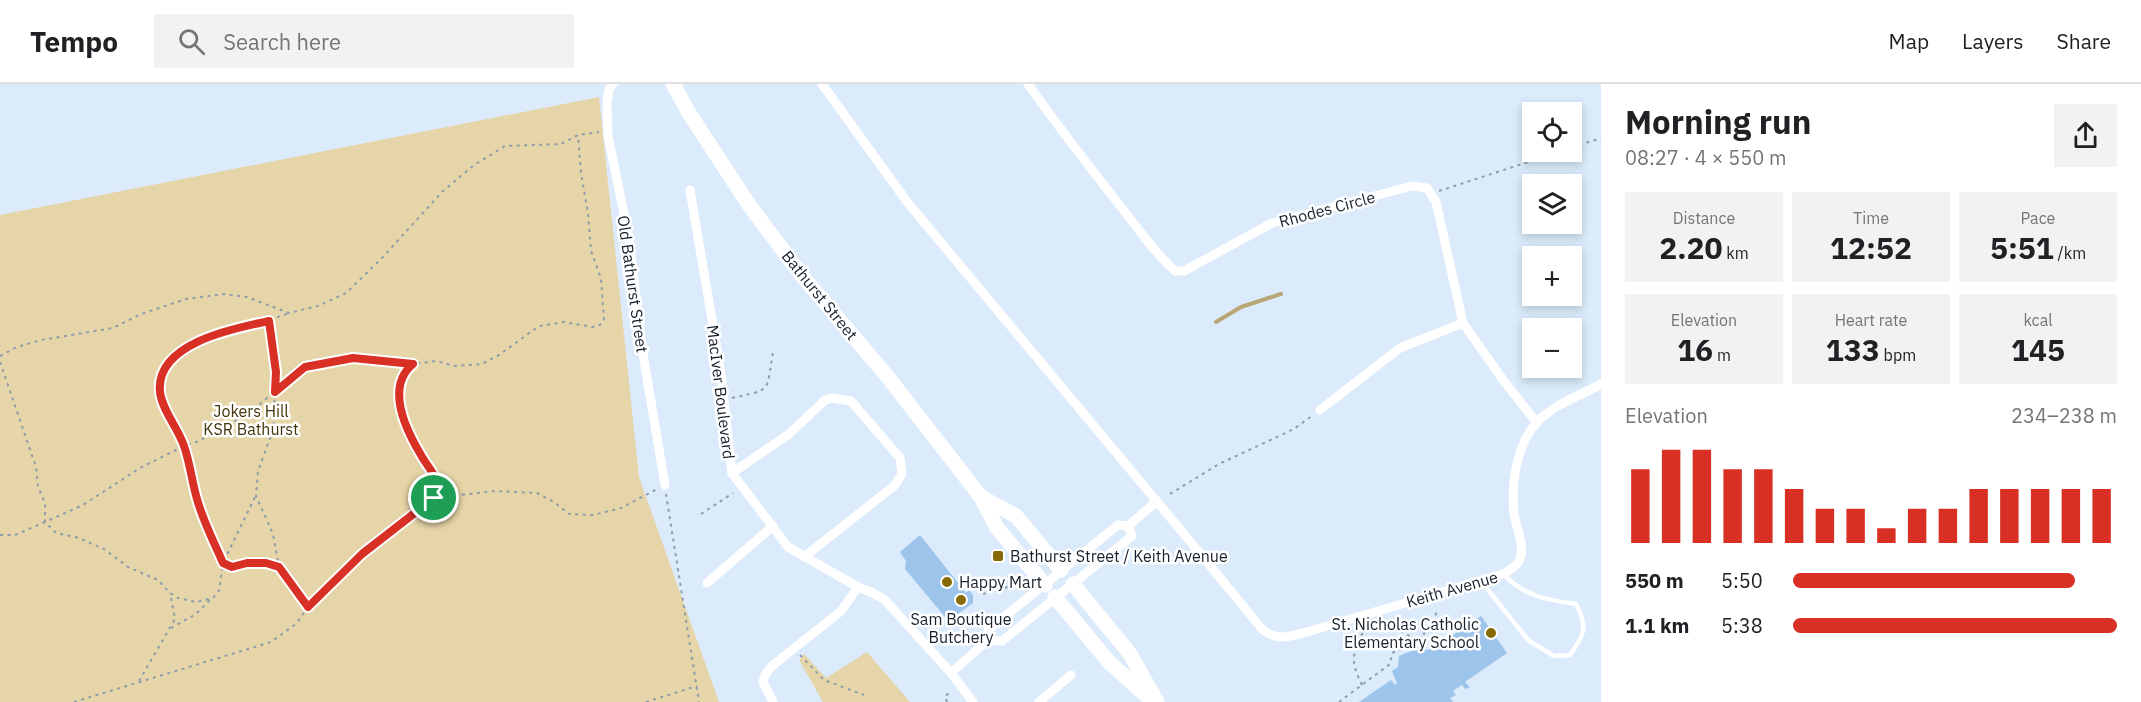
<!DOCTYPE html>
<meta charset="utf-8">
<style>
:root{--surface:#fff;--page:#f2f2f2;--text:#202124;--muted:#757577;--line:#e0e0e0;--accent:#d93025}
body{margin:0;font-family:"IBM Plex Sans",sans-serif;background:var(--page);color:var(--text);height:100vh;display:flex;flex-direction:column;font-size:22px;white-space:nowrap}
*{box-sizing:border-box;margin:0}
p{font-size:20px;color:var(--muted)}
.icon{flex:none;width:33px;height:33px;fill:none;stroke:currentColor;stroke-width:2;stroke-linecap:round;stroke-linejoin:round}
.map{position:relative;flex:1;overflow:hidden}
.panel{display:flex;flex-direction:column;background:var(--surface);width:540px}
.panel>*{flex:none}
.fabs{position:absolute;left:1522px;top:18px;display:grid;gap:12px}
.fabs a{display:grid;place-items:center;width:60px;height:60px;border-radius:0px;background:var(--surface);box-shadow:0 3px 9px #0003;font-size:30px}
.pin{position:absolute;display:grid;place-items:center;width:51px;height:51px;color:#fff;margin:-26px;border:3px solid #fff;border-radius:50%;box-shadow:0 2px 6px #0007}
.round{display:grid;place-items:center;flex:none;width:63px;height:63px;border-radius:0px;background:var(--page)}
.summary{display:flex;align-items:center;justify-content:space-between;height:102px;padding:0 24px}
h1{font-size:33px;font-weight:700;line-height:45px}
.stats{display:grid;grid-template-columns:repeat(3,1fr);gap:9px;height:102px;padding:6px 24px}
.stats div{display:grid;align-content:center;border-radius:0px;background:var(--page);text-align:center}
.stats b{font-size:30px;font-weight:700}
.stats small{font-size:16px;font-weight:400}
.stats p{font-size:16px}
.chart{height:168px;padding:12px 24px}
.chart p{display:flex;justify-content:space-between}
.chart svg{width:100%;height:108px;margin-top:6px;stroke:var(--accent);stroke-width:6}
ul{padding:0 24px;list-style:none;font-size:20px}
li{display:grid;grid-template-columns:96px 72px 1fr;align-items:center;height:45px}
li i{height:15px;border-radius:8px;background:var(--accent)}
header{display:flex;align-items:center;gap:36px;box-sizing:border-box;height:84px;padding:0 30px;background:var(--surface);border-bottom:2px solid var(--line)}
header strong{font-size:28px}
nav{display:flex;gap:33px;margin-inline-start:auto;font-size:21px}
.search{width:420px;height:54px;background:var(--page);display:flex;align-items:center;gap:15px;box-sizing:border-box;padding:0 21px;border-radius:0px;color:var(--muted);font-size:22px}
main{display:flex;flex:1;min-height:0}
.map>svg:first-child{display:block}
</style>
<header>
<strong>Tempo</strong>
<div class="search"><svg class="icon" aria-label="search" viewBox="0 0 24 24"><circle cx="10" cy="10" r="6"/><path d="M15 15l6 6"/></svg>Search here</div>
<nav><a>Map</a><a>Layers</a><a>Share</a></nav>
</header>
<main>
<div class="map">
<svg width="1601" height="618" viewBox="0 0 1601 618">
<rect width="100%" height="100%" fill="#dbebfb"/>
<g fill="#e6d5a8">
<polygon points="599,13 639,393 719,618 0,618 0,131"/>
<polygon points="867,568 910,618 823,618 799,576 804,570 826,594"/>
</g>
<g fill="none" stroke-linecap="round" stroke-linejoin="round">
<polyline stroke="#baa776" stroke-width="4" points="1216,238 1241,223 1281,210"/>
</g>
<g fill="#9dc5ec">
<polygon points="920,451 966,509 969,506 973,511 973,519 954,533 945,533 905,485 906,477 900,468"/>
<polygon points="1481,532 1507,569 1465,598 1470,603 1465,605 1462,601 1453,607 1456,611 1450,614 1453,618 1359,618 1391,596 1395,601 1397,599 1392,587 1398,583 1399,572 1424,562 1426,566 1431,565 1431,566"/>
</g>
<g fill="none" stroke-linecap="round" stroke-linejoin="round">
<g stroke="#8f9dab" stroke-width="2" stroke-dasharray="3 4.5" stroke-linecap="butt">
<polyline points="1572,63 1595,56 1601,57"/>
<polyline points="1439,107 1559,68"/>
<polyline points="270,236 289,229"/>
<polyline points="0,272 17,263 41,256 113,244 141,230 186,215 224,210 247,213 289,229 318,222 346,209 381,175 443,107 474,81 505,62 561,60 578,51 599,48"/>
<path d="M 0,278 L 36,383 L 38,403 L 45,419 L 45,438 L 83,421 L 140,384 L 184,362 C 181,353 178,344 173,336 C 169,327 163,321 161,311 C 155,283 186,260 210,251 C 228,244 249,241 269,236 L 276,288 L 273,346 L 258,387 L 256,412 L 273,450 L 279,483"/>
<path d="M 413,280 C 385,303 406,346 420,371 C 425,379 433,387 435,395 C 438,402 436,407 434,413"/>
<path d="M 732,314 C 773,305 766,309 773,268"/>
<polyline points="666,410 699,618"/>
<polyline points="1170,410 1219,380 1294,345 1313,331"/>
<polyline points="701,430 733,409"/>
<polyline points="0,451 15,451 45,438 56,449 79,454 104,465 128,483 158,496 170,509 178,514 196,518 213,514 219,507 223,479 197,417 184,362 199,357 235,337 260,320 305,283 353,274 413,280 437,277 454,282 482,280 499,271 539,242 564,238 592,243 600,241 604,235 601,194 591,167 588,129 581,89 578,51"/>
<polyline points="983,510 1018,500"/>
<polyline points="308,523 362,470 434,414 495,407 537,409 554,418 569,430 593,431 621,424 657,405"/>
<polyline points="1388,539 1419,558 1439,525"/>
<polyline points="171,544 196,530 212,514"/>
<polyline points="800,571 824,596 864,611"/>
<polyline points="139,597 175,535 170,509"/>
<path d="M 1362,601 C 1350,577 1352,570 1364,546"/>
<polyline points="74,618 271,558 296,540 308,523 279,483 266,479 247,479 232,483 223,479 255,413"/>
<polyline points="646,618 697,602"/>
<polyline points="947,618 945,612 952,607"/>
<polyline points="1339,618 1390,580 1392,569 1419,558"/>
</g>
<path stroke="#fff" stroke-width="4.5" d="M 1481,497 L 1528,556 L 1554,572 L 1570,571 C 1585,550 1588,543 1576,520 C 1547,516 1524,512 1503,490"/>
<g stroke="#fff" stroke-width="9">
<polyline points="613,0 609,5 607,19 608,52 629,154 643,270 665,401"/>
<path d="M 822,0 L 908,119 L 1184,450 L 1262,545 C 1277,558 1289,552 1307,548 L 1503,490 C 1511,485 1519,482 1521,471 C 1524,460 1516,443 1514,430 C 1511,399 1516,362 1537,338 C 1554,320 1580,312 1601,300"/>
<path d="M 1028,0 C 1057,41 1087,80 1118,119 C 1136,142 1153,167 1175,187 L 1184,187 L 1272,139 L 1412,102 L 1427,104 L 1436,118 L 1463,239 L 1503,296 L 1537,339"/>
<polyline points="690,106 720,283 732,389 788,463 858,503 873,509 885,516 951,589 973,618"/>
<polyline points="1320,326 1400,264 1463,239"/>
<polyline points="732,389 789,350 824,317 831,314 851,317 900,374 902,390 894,402 804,473"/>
<polyline points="707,499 773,442"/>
<polyline points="988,556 988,546 1118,441 1128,442 1157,417"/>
<polyline points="951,589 988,556 1002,557 1132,452 1128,442"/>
<polyline points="773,618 763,598 765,591 772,582 841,527 858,503"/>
<polyline points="1039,618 1071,591"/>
</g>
<g stroke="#fff" stroke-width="15">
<polyline points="673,0 689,29 749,121 803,193 887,292 981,413 997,444 1045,501"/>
<polyline points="981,413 1016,432 1061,486"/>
<polyline points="1073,500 1130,570 1157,618"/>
<polyline points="1055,513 1109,578 1151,616"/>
</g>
</g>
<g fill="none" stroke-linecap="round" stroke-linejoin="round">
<g stroke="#fff" stroke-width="12">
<path id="route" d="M 269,237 L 276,288 L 275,308 L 305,283 L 353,274 L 413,280 C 385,303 406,346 421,371 C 425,379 433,387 436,396 C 438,402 436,408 434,414 L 362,470 L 308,523 L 279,483 L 266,479 L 247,479 L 232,483 L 223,479 C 214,458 203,437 197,415 C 192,398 190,379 184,362 C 178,344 162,326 160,308 C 155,259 235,244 269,237 Z"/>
</g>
<use href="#route" stroke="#d93025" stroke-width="8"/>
</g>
<g fill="#866a05" stroke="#fff" stroke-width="2">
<rect x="992" y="466" width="12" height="12" rx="3"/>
<circle cx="947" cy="498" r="6"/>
<circle cx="961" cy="516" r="6"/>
<circle cx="1491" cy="549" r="6"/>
</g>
<g text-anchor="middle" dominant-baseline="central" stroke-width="5" stroke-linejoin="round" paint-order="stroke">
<g font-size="16" fill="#18222c" stroke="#fff">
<text transform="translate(1327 125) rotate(-15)">Rhodes Circle</text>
<text transform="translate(633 200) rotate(82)">Old Bathurst Street</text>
<text transform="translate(820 211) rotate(51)">Bathurst Street</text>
<text transform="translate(721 308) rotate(83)">MacIver Boulevard</text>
<text transform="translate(1452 505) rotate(-16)">Keith Avenue</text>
</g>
<g font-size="16" fill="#43350b" stroke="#fff">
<text x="251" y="327">Jokers Hill<tspan x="251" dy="18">KSR Bathurst</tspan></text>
</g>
<g font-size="16" fill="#18222c" stroke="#fff" text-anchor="start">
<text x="1010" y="472">Bathurst Street / Keith Avenue</text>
<text x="959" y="498">Happy Mart</text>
<text x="961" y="535" text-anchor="middle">Sam Boutique<tspan x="961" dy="18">Butchery</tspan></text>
<text x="1479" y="540" text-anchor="end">St. Nicholas Catholic<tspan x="1479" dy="18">Elementary School</tspan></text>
</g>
</g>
</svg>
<div class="fabs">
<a><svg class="icon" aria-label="locate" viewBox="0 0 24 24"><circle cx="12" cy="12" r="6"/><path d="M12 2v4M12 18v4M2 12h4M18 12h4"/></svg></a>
<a><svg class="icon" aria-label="layers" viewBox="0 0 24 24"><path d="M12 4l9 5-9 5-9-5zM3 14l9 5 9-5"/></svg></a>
<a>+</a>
<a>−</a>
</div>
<div class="pin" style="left:434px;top:414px;background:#1e9e55"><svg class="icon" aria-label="arrive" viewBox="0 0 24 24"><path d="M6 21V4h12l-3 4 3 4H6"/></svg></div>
</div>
<section class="panel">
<div class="summary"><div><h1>Morning run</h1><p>08:27 · 4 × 550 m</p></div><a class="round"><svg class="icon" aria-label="share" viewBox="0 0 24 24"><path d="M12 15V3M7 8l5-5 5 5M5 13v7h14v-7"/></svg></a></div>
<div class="stats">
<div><p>Distance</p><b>2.20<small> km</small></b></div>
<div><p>Time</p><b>12:52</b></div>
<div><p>Pace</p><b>5:51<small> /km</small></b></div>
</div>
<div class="stats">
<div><p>Elevation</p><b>16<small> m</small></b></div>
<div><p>Heart rate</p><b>133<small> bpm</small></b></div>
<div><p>kcal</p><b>145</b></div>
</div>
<div class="chart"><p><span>Elevation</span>234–238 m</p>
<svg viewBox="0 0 160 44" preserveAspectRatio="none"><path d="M5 44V14M15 44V6M25 44V6M35 44V14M45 44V14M55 44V22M65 44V30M75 44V30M85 44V38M95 44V30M105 44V30M115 44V22M125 44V22M135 44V22M145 44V22M155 44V22"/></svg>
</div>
<ul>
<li><b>550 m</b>5:50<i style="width:87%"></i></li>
<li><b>1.1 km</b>5:38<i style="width:100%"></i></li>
</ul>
</section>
</main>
